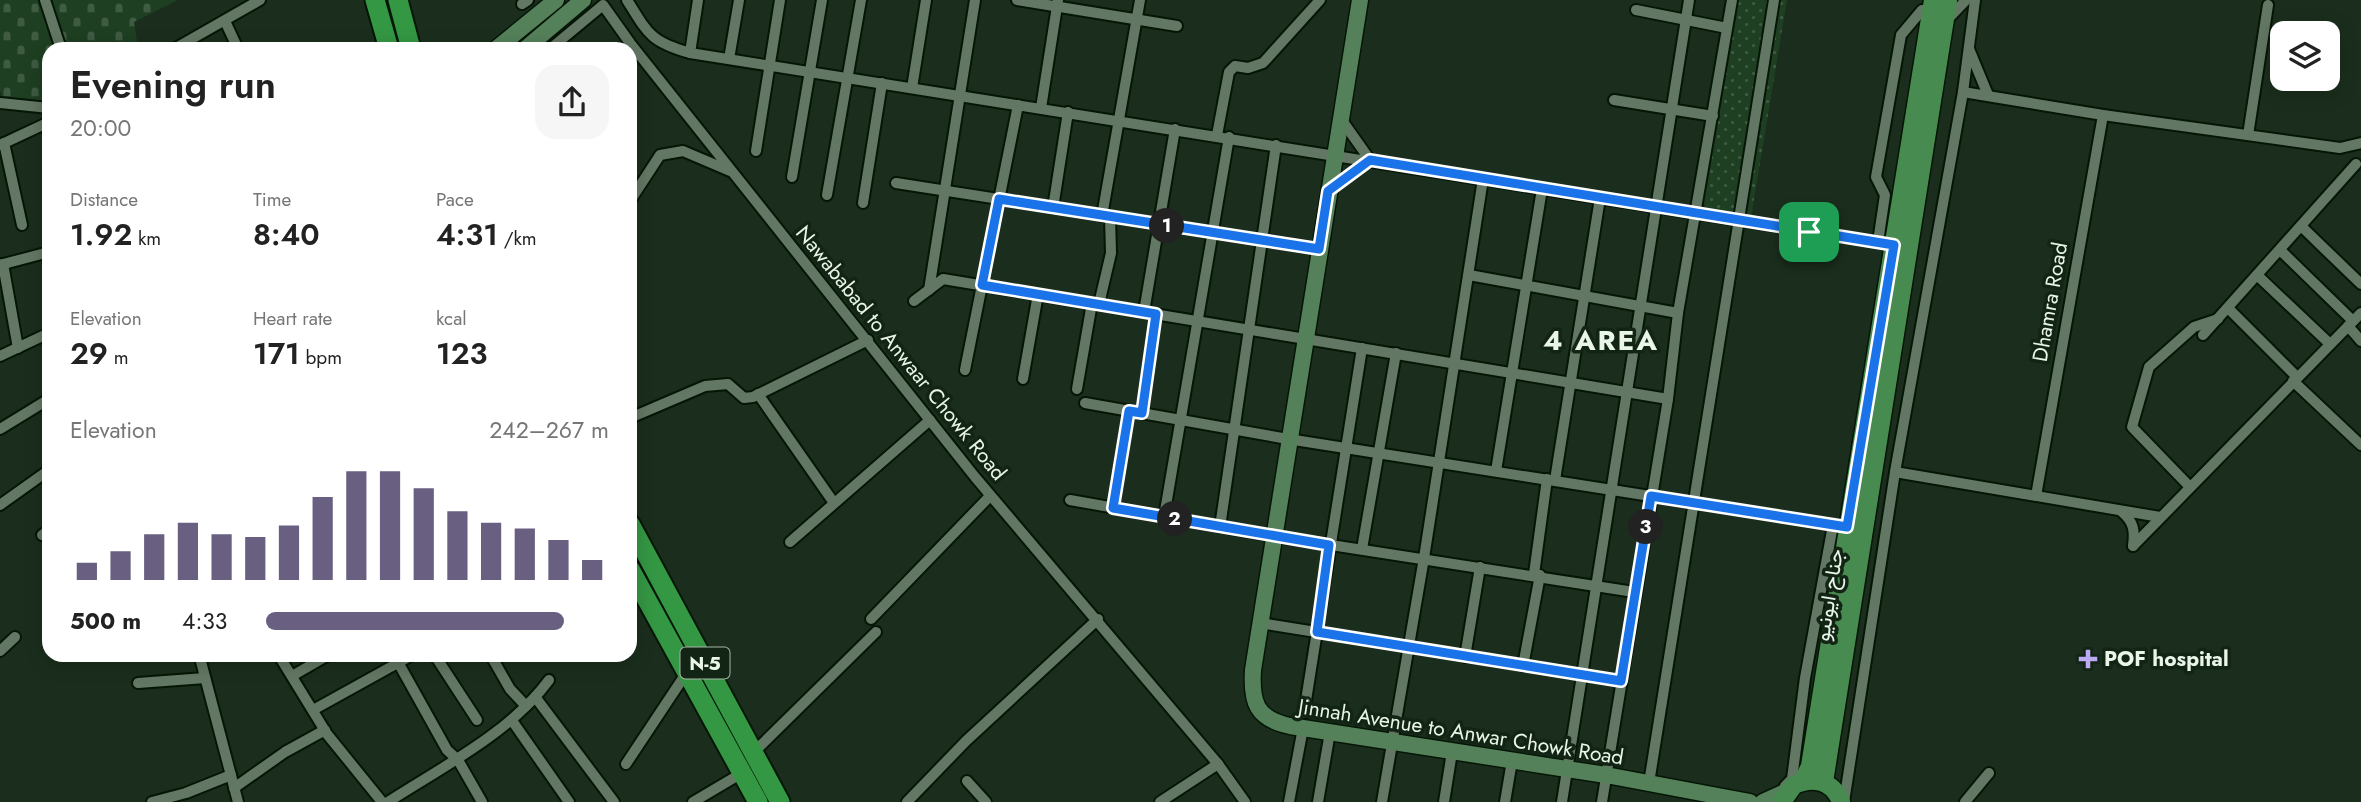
<!DOCTYPE html>
<meta charset="utf-8">
<style>
:root{--surface:#fff;--page:#f6f6f6;--text:#222;--muted:#767676;--accent:#685f81}
body{margin:0;font-family:Jost,Vazirmatn,sans-serif;background:var(--page);color:var(--text);height:100vh;display:flex;flex-direction:column;font-size:26px;white-space:nowrap}
*{box-sizing:border-box;margin:0}
p{font-size:23px;color:var(--muted)}
.icon{flex:none;width:38px;height:38px;fill:none;stroke:currentColor;stroke-width:2;stroke-linecap:round;stroke-linejoin:round}
.map{position:relative;flex:1;overflow:hidden}
.details{position:absolute;left:42px;top:42px;width:595px;height:620px;display:flex;flex-direction:column;background:var(--surface);border-radius:21px;box-shadow:0 4px 18px #0003}
.details>*{flex:none}
.tools{position:absolute;left:2270px;top:21px;display:grid;gap:14px}
.tools a{display:grid;place-items:center;width:70px;height:70px;border-radius:14px;background:var(--surface);box-shadow:0 4px 18px #0003;font-size:35px}
.pin{position:absolute;display:grid;place-items:center;width:60px;height:60px;color:#fff;margin:-30px;border-radius:14px;box-shadow:0 4px 10px #0006}
.km{position:absolute;width:35px;height:35px;margin:-18px;border-radius:50%;background:#222;color:#fff;font-size:19px;line-height:35px;text-align:center}
.round{display:grid;place-items:center;flex:none;width:74px;height:74px;border-radius:21px;background:var(--page)}
.head{display:flex;align-items:center;justify-content:space-between;height:119px;padding:0 28px}
h1{font-size:38px;font-weight:600;line-height:52px}
.stats{display:grid;grid-template-columns:repeat(3,1fr);gap:10px;height:119px;padding:7px 28px}
.stats div{display:grid;align-content:center}
.stats b{font-size:30px;font-weight:600}
.stats small{font-size:19px;font-weight:400}
.stats p{font-size:19px}
.chart{height:196px;padding:14px 28px}
.chart p{display:flex;justify-content:space-between}
.chart svg{width:100%;height:126px;margin-top:7px;stroke:var(--accent);stroke-width:6}
ul{padding:0 28px;list-style:none;font-size:23px}
li{display:grid;grid-template-columns:112px 84px 1fr;align-items:center;height:52px}
li i{height:18px;border-radius:9px;background:var(--accent)}
.map>svg:first-child{display:block}
</style>
<div class="map">
<svg width="2361" height="802" viewBox="0 0 2361 802">
<defs>
<pattern id="grass-dots" width="8" height="8" patternUnits="userSpaceOnUse" patternTransform="scale(1.75)"><rect width="8" height="8" fill="#1e3f22"/><path d="M2 2h.1M6 6h.1" fill="none" stroke="#3f5b42" stroke-width="1.8" stroke-linecap="round"/></pattern>
<pattern id="cemetery-stones" width="16" height="16" patternUnits="userSpaceOnUse" patternTransform="scale(1.75)"><rect width="16" height="16" fill="#1e3f22"/><path d="M2 7V4a2 2 0 0 1 4 0v3zM10 15v-3a2 2 0 0 1 4 0v3z" fill="#3f5b42"/></pattern>
</defs>
<rect width="100%" height="100%" fill="#1b2e1d"/>
<polygon fill="url(#grass-dots)" points="1737,0 1787,0 1751,217 1709,211 1703,202"/>
<polygon fill="url(#cemetery-stones)" points="0,0 178,0 134,22 138,49 49,49 49,106 3,98 0,91"/>
<g fill="none" stroke-linecap="round" stroke-linejoin="round">
<g stroke="#051606" stroke-width="14">
<g id="street">
<polyline points="45,0 61,49"/>
<path d="M 627,0 C 648,34 651,42 690,53 L 1893,245"/>
<polyline points="1017,0 1177,26"/>
<polyline points="522,4 528,0"/>
<polyline points="1636,10 1727,28"/>
<polyline points="225,21 238,49"/>
<polyline points="1946,21 1966,0"/>
<polyline points="174,49 260,0"/>
<polyline points="550,49 603,5 630,43 975,477 1218,764"/>
<polyline points="1969,49 1988,95"/>
<polyline points="690,53 698,0"/>
<polyline points="729,59 739,0"/>
<polyline points="912,88 926,0"/>
<polyline points="1963,92 2103,115 2340,148 2361,143"/>
<polyline points="1614,100 1713,116"/>
<polyline points="0,103 49,108"/>
<polyline points="1041,108 1058,0"/>
<polyline points="1217,135 1229,72 1235,66 1248,68 1263,63 1320,0"/>
<polyline points="2248,135 2268,5"/>
<polyline points="4,143 22,225"/>
<polyline points="0,145 49,122"/>
<polyline points="756,151 780,0"/>
<polyline points="792,177 822,0"/>
<polyline points="896,183 1319,249"/>
<polyline points="1328,191 1370,160 1341,119"/>
<polyline points="827,195 861,0"/>
<polyline points="630,201 660,155 683,151 730,171"/>
<polyline points="863,203 882,83"/>
<polyline points="1053,208 1068,112"/>
<polyline points="1102,216 1140,0"/>
<polyline points="2301,226 2361,284"/>
<polyline points="1878,242 1885,195 1876,177 1901,35 1922,10"/>
<polyline points="2280,250 2353,321"/>
<polyline points="3,264 18,348"/>
<polyline points="0,265 49,252"/>
<polyline points="1469,275 1678,313"/>
<polyline points="2257,275 2330,344"/>
<polyline points="929,290 975,0"/>
<polyline points="914,301 943,279 1668,399"/>
<polyline points="1099,304 1111,253 1110,217"/>
<polyline points="2228,308 2297,377"/>
<polyline points="1144,312 1175,129"/>
<polyline points="2348,326 2361,341"/>
<polyline points="2203,335 2356,164"/>
<polyline points="0,356 49,333"/>
<polyline points="965,370 1018,105"/>
<polyline points="1023,379 1038,294"/>
<polyline points="2293,381 2361,445"/>
<polyline points="1077,389 1092,303"/>
<polyline points="758,394 834,503"/>
<polyline points="1085,403 1288,439 1847,527"/>
<polyline points="1142,413 1156,314"/>
<polyline points="630,418 705,386 728,384 744,398 753,397 868,340"/>
<polyline points="0,429 49,399"/>
<polyline points="1496,471 1542,189"/>
<polyline points="1895,472 2160,517"/>
<polyline points="1555,480 1600,198"/>
<polyline points="2190,487 2132,427 2149,367 2194,327 2218,319"/>
<polyline points="2036,496 2103,115"/>
<polyline points="1070,500 1273,536 1634,592"/>
<polyline points="0,505 49,470"/>
<polyline points="1113,508 1129,411"/>
<path d="M 2122,512 C 2134,522 2135,531 2133,546"/>
<polyline points="1164,517 1229,137"/>
<polyline points="1220,527 1276,145"/>
<polyline points="42,535 49,530"/>
<polyline points="790,542 930,420"/>
<polyline points="2133,546 2361,313"/>
<polyline points="1362,549 1396,353"/>
<polyline points="1534,574 1547,479"/>
<polyline points="871,619 990,496"/>
<polyline points="1260,623 1621,681"/>
<polyline points="0,651 15,637"/>
<polyline points="199,654 238,802"/>
<polyline points="278,654 327,734 382,802"/>
<polyline points="434,654 477,720"/>
<polyline points="490,654 510,689 526,706"/>
<polyline points="1465,657 1480,567"/>
<polyline points="399,664 447,750 458,760 482,802"/>
<polyline points="1523,666 1540,575"/>
<polyline points="292,676 330,654"/>
<polyline points="138,683 205,678"/>
<polyline points="536,698 614,802"/>
<polyline points="313,710 414,654"/>
<polyline points="1304,713 1362,348"/>
<polyline points="513,722 569,802"/>
<polyline points="754,752 876,632"/>
<polyline points="626,764 687,672"/>
<polyline points="967,781 986,802"/>
<polyline points="1649,783 1774,0"/>
<polyline points="1785,786 1792,779 1805,678 1833,525"/>
<polyline points="234,788 285,752 325,730"/>
<polyline points="152,802 186,793 231,775"/>
<path d="M 388,802 C 442,767 510,733 549,680"/>
<polyline points="693,802 742,773"/>
<polyline points="907,802 966,741 1098,619"/>
<polyline points="1160,802 1218,764 1245,802"/>
<polyline points="1289,802 1303,728"/>
<polyline points="1318,802 1330,732"/>
<polyline points="1382,802 1424,558 1483,179"/>
<polyline points="1444,802 1452,752"/>
<polyline points="1505,802 1512,761"/>
<polyline points="1562,802 1689,0"/>
<polyline points="1602,802 1668,399 1678,313 1732,0"/>
<polyline points="1844,802 1895,472 1963,92 1975,0"/>
<polyline points="1965,802 1989,773"/>
</g>
</g>
<g stroke="#051606" stroke-width="19">
<g id="secondary">
<path d="M 1360,0 L 1253,670 C 1251,702 1256,719 1290,726 L 1606,775 L 1750,802"/>
<polyline points="496,49 556,0"/>
<polyline points="525,49 583,0"/>
<polyline points="1763,802 1787,791"/>
</g>
</g>
<g stroke="#051606" stroke-width="21">
<g id="primary">
<polyline points="1803,781 1810,766 1933,0"/>
<polyline points="1824,782 1948,0"/>
<path d="M 1782,802 L 1794,785 C 1814,776 1833,781 1841,802"/>
</g>
</g>
<g stroke="#051606" stroke-width="23">
<g id="highway">
<polyline points="375,0 389,49"/>
<polyline points="398,0 411,49"/>
<polyline points="630,524 780,802"/>
<polyline points="630,569 758,802"/>
</g>
</g>
<use href="#street" stroke="#637864" stroke-width="10"/>
<use href="#secondary" stroke="#55815a" stroke-width="16"/>
<use href="#primary" stroke="#478b50" stroke-width="18"/>
<use href="#highway" stroke="#349743" stroke-width="19"/>
</g>
<g fill="none" stroke-linecap="round" stroke-linejoin="round">
<g stroke="#fff" stroke-width="14">
<polygon id="route" points="1370,160 1894,245 1847,527 1651,496 1621,681 1317,632 1329,545 1113,508 1129,411 1142,413 1156,314 982,285 999,199 1319,249 1328,191"/>
</g>
<use href="#route" stroke="#1a73e8" stroke-width="9"/>
</g>
<path fill="#bda9f5" stroke="#122413" stroke-width="2.5" d="M2084.5 648.5h7v7h7v7h-7v7h-7v-7h-7v-7h7z"/>
<g text-anchor="middle" dominant-baseline="central" stroke-width="7" stroke-linejoin="round" paint-order="stroke">
<rect fill="#122413" stroke="#a8b6a9" stroke-width="2" x="680.5" y="647.5" width="49" height="31" rx="5"/>
<g font-size="19" font-weight="bold" fill="#e9f5e9">
<text x="705" y="663">N-5</text>
</g>
<g font-size="21" fill="#e9f5e9" stroke="#122413">
<text transform="translate(2050 302) rotate(-80)">Dhamra Road</text>
<text transform="translate(901 353) rotate(51)">Nawababad to Anwaar Chowk Road</text>
<text transform="translate(1829 595) rotate(-81)">جناح ایونیو</text>
<text transform="translate(1461 732) rotate(9)">Jinnah Avenue to Anwar Chowk Road</text>
</g>
<g font-size="21" font-weight="bold" fill="#e9f5e9" stroke="#122413" text-anchor="start">
<text x="2104" y="659">POF hospital</text>
</g>
<g font-size="28" font-weight="bold" letter-spacing="2" fill="#e9f5e9" stroke="#122413">
<text x="1601" y="340">4 AREA</text>
</g>
</g>
</svg>
<div class="tools">
<a><svg class="icon" aria-label="layers" viewBox="0 0 24 24"><path d="M12 4l9 5-9 5-9-5zM3 14l9 5 9-5"/></svg></a>
</div>
<div class="pin" style="left:1809px;top:232px;background:#1e9e55"><svg class="icon" aria-label="arrive" viewBox="0 0 24 24"><path d="M6 21V4h12l-3 4 3 4H6"/></svg></div>
<b class="km" style="left:1167px;top:226px">1</b>
<b class="km" style="left:1175px;top:519px">2</b>
<b class="km" style="left:1646px;top:527px">3</b>
<section class="details">
<div class="head"><div><h1>Evening run</h1><p>20:00</p></div><a class="round"><svg class="icon" aria-label="share" viewBox="0 0 24 24"><path d="M12 15V3M7 8l5-5 5 5M5 13v7h14v-7"/></svg></a></div>
<div class="stats">
<div><p>Distance</p><b>1.92<small> km</small></b></div>
<div><p>Time</p><b>8:40</b></div>
<div><p>Pace</p><b>4:31<small> /km</small></b></div>
</div>
<div class="stats">
<div><p>Elevation</p><b>29<small> m</small></b></div>
<div><p>Heart rate</p><b>171<small> bpm</small></b></div>
<div><p>kcal</p><b>123</b></div>
</div>
<div class="chart"><p><span>Elevation</span>242–267 m</p>
<svg viewBox="0 0 160 44" preserveAspectRatio="none"><path d="M5 44V38M15 44V34M25 44V28M35 44V24M45 44V28M55 44V29M65 44V25M75 44V15M85 44V6M95 44V6M105 44V12M115 44V20M125 44V24M135 44V26M145 44V30M155 44V37"/></svg>
</div>
<ul>
<li><b>500 m</b>4:33<i style="width:87%"></i></li>
</ul>
</section>
</div>
